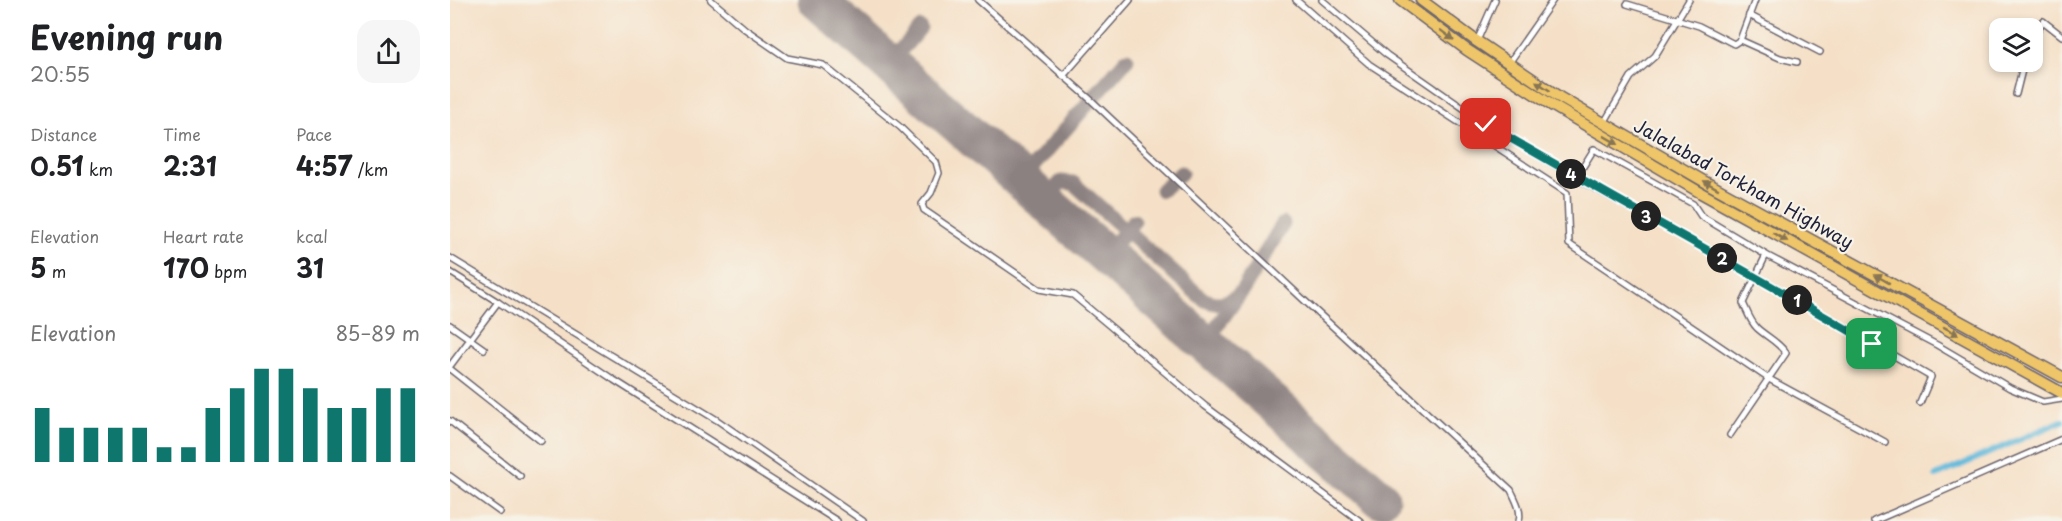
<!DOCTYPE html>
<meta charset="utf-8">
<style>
:root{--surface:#fff;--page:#f6f6f6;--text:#202124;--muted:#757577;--accent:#0f766e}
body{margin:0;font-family:"Playpen Sans",sans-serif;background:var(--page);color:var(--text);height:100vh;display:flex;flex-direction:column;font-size:22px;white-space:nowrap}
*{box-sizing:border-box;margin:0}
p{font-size:20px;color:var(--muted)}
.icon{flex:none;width:33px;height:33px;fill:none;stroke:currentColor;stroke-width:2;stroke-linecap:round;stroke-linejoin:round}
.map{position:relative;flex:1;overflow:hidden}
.drawer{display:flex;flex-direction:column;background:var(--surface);width:450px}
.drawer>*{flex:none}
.buttons{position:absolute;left:1539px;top:18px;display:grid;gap:12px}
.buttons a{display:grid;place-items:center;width:54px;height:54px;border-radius:12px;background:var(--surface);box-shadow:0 3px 9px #0003;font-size:30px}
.pin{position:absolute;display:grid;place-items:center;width:51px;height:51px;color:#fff;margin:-26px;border-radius:12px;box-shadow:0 3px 9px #0006}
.km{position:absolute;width:30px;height:30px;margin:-15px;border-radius:50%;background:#222;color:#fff;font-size:16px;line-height:30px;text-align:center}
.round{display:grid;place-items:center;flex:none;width:63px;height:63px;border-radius:18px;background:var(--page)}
.headline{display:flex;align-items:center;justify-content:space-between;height:102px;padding:0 30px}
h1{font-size:33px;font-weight:700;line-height:45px}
.figures{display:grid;grid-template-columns:repeat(3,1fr);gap:9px;height:102px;padding:6px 30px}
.figures div{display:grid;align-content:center}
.figures b{font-size:26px;font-weight:700}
.figures small{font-size:16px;font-weight:400}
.figures p{font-size:16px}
.chart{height:168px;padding:12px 30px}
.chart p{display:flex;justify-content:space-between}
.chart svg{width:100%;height:108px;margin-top:6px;stroke:var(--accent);stroke-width:6}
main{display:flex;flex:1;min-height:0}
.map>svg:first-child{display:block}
</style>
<main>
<section class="drawer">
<div class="headline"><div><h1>Evening run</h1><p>20:55</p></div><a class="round"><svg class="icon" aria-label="share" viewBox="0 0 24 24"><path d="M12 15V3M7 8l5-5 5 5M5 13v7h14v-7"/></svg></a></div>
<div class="figures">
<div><p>Distance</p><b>0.51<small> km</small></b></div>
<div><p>Time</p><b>2:31</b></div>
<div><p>Pace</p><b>4:57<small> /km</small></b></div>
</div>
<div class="figures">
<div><p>Elevation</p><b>5<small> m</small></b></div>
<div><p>Heart rate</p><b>170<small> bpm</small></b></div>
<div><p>kcal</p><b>31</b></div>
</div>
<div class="chart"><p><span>Elevation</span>85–89 m</p>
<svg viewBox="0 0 160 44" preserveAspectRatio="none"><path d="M5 44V22M15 44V30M25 44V30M35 44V30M45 44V30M55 44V38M65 44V38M75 44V22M85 44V14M95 44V6M105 44V6M115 44V14M125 44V22M135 44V22M145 44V14M155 44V14"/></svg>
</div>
</section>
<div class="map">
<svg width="1612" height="521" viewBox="0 0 1612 521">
<rect width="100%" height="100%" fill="#f7f3e8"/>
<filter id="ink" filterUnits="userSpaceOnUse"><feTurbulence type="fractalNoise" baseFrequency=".0167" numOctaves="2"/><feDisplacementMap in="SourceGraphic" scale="12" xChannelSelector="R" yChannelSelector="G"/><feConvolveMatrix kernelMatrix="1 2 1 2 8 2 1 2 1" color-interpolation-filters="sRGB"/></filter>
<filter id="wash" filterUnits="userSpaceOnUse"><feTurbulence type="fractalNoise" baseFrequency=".008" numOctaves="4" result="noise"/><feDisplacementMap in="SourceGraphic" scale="24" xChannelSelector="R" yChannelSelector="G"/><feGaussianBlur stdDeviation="1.35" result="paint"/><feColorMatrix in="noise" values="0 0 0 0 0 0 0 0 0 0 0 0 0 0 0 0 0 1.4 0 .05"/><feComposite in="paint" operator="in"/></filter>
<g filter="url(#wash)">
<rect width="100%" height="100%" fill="#f5e0c7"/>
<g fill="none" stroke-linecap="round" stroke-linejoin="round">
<polyline stroke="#5db7da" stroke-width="6" points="1486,476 1612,421"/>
<g stroke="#8c8181" stroke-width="15">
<path d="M 420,48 C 447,64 453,47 470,28"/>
<path d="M 450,51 C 445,67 453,74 464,85"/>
<polyline points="559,170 570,175 578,172 677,59"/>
<polyline points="578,172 575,181 581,190"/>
<polyline points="712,190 731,173"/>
<path d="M 594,201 L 611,182 L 623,183 L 753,299 C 768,307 781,303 792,291"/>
<polyline points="660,250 661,258 667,266"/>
<polyline points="649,251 660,250 684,221"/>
<polyline points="749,339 759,337 792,291 833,224"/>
</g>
<polyline stroke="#8c8181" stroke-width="39" points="367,0 930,498"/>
</g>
</g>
<g filter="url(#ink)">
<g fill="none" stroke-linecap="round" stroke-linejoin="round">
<g stroke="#6c646c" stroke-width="8">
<g id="street">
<polyline points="261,0 295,29 337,58 373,65 450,127 486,162 489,173 481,193 472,204 474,210 589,289 623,295 755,406 910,521"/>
<path d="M 528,0 L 641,100 L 855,301 L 1061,490 C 1065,499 1072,510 1069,521"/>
<polyline points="846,0 919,64 1117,193 1119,244 1319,379 1435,442"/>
<polyline points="872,0 937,55 1036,124 1126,178 1144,149 1243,204 1251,216 1316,255"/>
<polyline points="1177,4 1249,26 1284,44 1290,40 1330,58 1347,62"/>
<polyline points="1299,15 1370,52"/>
<polyline points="1582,39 1593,21 1612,36"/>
<polyline points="1290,40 1305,0"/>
<polyline points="1027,41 1045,0"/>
<polyline points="1059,63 1103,0"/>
<polyline points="613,76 680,0"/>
<polyline points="1566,94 1574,62"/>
<polyline points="1154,123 1181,77 1205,56 1239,0"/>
<polyline points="1126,178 1305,276 1481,377 1470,403"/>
<polyline points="0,258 267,420 413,521"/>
<polyline points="0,272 48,302 164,380 387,521"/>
<polyline points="0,325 34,349"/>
<polyline points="0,366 48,302"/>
<polyline points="0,369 91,441"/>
<polyline points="0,421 70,476"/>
<path d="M 1280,435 L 1336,353 C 1326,340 1318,338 1307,328 C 1300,321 1297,311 1293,303 L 1316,255 L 1487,345 L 1560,388 L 1593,402 L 1612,399"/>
<polyline points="0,476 50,512"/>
<polyline points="1424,521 1612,439"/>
</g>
</g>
<g stroke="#6c646c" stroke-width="13">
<g id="highway">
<polyline points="950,0 1017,50 1103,106 1251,193 1612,393"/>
<polyline points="971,0 1025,40 1109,97 1257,183 1612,377"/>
</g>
</g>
<use href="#street" stroke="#fff" stroke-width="5"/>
<use href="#highway" stroke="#eec569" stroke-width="10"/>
</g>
<defs><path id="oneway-solid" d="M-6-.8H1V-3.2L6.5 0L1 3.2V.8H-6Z" transform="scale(1.5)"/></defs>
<g fill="#887452">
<use href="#oneway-solid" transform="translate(997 35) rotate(37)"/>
<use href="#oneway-solid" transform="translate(1093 86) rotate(-146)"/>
<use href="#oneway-solid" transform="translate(1161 140) rotate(30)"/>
<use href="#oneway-solid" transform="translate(1261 185) rotate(-151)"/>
<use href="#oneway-solid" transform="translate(1330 237) rotate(29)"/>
<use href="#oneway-solid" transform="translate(1432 279) rotate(-151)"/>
<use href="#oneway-solid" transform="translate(1501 331) rotate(29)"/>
</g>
</g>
<g fill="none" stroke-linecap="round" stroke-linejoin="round" filter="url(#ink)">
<g stroke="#fff" stroke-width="12">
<path id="route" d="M 1036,124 C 1164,199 1294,269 1422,344"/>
</g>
<use href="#route" stroke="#0f766e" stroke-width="8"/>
</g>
<g text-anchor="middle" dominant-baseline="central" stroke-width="4.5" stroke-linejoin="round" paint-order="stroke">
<g font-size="18" fill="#22223b" stroke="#f7f3e8">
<text transform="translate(1294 183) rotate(29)">Jalalabad Torkham Highway</text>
</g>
</g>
</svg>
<div class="buttons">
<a><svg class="icon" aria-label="layers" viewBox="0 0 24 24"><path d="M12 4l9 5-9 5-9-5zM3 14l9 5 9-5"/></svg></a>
</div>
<div class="pin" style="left:1422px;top:344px;background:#1e9e55"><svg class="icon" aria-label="arrive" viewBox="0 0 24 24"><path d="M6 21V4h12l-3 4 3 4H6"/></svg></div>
<div class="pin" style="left:1036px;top:124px;background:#d93025"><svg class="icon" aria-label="check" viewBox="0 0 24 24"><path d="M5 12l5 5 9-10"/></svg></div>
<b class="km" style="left:1347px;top:300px">1</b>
<b class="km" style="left:1272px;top:258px">2</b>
<b class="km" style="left:1196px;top:216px">3</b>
<b class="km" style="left:1121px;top:174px">4</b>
</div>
</main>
